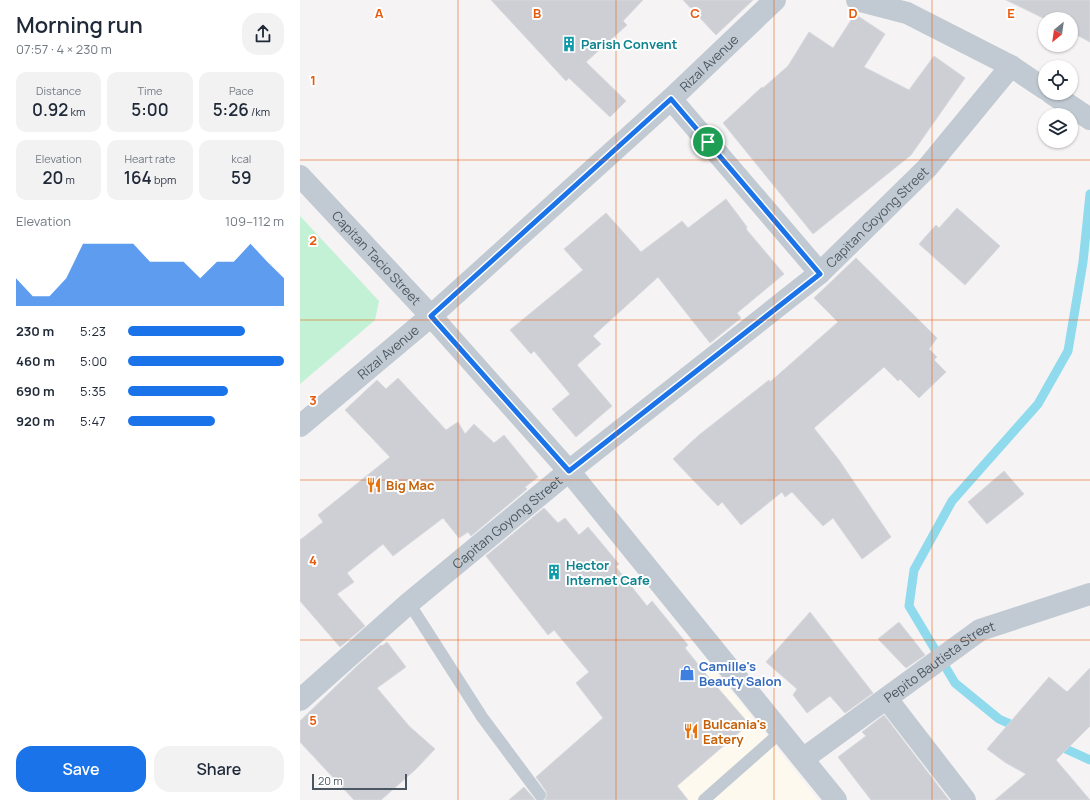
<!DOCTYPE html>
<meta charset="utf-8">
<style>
:root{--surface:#fff;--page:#f2f2f3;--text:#1f2937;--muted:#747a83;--accent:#1a73e8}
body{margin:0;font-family:Manrope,sans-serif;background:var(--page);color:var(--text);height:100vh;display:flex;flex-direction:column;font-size:15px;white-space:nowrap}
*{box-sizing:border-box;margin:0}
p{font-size:13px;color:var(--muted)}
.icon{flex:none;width:22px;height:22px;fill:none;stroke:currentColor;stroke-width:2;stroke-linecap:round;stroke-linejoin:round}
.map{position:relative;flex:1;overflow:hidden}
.drawer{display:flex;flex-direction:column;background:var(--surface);width:300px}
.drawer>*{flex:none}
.needle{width:26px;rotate:209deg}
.fabs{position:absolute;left:738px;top:12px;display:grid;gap:8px}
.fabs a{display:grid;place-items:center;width:40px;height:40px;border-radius:50%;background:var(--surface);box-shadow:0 1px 3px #0004;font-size:20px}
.scale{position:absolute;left:12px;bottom:10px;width:95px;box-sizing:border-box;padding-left:4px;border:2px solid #4a5661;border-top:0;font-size:11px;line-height:14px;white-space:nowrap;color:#4a5661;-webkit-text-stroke:3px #fff;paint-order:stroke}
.pin{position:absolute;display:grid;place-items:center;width:34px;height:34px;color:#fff;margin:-17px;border:2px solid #fff;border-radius:50%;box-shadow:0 1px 4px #0007}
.round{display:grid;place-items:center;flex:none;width:42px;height:42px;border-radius:16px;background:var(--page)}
.summary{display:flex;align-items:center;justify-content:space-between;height:68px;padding:0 16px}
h1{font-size:22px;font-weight:600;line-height:30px}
.stats{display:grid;grid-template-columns:repeat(3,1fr);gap:6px;height:68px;padding:4px 16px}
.stats div{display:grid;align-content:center;border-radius:10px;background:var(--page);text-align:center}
.stats b{font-size:17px;font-weight:600}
.stats small{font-size:11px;font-weight:400}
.stats p{font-size:11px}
.chart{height:112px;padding:8px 16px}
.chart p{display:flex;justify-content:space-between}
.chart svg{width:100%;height:72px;margin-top:4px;fill:var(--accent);opacity:.7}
.cta{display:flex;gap:8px;margin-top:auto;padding:8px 16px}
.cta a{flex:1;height:46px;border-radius:16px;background:var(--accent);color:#fff;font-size:16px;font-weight:600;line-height:46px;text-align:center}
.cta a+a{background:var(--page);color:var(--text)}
ul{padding:0 16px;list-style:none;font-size:13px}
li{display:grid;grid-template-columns:64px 48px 1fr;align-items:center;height:30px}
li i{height:10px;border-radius:5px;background:var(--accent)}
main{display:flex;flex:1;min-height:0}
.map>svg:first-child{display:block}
</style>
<main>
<section class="drawer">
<div class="summary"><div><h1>Morning run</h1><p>07:57 · 4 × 230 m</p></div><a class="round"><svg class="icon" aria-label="share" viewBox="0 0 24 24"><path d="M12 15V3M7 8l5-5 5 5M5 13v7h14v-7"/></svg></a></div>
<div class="stats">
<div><p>Distance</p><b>0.92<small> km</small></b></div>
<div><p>Time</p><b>5:00</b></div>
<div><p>Pace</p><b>5:26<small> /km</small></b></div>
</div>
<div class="stats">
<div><p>Elevation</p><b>20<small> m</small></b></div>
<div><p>Heart rate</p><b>164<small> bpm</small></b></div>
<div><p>kcal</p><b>59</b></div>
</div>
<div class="chart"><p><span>Elevation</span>109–112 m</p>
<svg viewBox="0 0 160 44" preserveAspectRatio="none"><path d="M0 44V27L10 38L20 38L30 27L40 6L50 6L60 6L70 6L80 17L90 17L100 17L110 27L120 17L130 17L140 6L150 17L160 27V44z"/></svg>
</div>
<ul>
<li><b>230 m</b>5:23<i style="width:75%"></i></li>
<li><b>460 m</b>5:00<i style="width:100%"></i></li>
<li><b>690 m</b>5:35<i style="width:64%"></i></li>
<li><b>920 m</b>5:47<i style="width:56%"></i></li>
</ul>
<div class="cta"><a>Save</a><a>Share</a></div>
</section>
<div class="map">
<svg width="790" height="800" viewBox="0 0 790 800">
<rect width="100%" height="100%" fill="#f5f3f3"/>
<polygon fill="#fdf9ef" points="409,663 518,800 252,800"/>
<polygon fill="#c3f1d5" points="0,216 79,301 75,320 0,384"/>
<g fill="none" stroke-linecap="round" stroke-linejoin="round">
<g stroke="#90daee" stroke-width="9">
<polyline points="719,728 699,719 655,683 609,606 614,570 652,501 738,404 768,351 783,262 790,194"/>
<polyline points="757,745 790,760"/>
</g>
</g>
<g fill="#cdcfd5" stroke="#d7d9de">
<polygon points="191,0 343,0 323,21 327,25 286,62 326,101 310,117 269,78 266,81"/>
<polygon points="383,0 453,0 416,35"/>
<polygon points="706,0 790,0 790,42 771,32 771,19 745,19"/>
<polygon points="555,14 585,34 564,67 609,90 634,56 665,78 611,155 513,234 423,123 462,87 463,88 488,66 509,32 533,48"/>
<polygon points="426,199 447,227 446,229 484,274 437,313 441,318 410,343 358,277 293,336 301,344 277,365 312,406 276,437 252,409 270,394 234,351 231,354 210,330 283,270 264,249 306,213 341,252 382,221 388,228"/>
<polygon points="657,208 700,246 665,285 619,244 636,225 639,228"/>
<polygon points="556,258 637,338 629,349 637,357 634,360 646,372 619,398 600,379 598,381 584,367 514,428 539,460 591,537 562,559 533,518 523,526 492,492 485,497 482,492 441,525 422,502 418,506 373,459 399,435 469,380 470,382 538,322 514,298"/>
<polygon points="98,378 146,430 158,422 165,434 174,424 194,443 204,435 238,477 225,487 227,489 171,536 168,532 159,538 143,518 93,556 83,544 47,573 54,582 37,594 65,626 40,647 0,601 0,540 23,522 18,515 90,457 45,410 77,380 86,389"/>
<polygon points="704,471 724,494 687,524 668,502"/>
<polygon points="244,508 258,523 265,518 279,535 288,527 319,564 316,567 347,606 352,601 388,645 385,648 405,673 449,724 377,786 388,800 245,800 247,795 246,791 236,777 303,718 276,683 289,672 254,630 248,635 186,556"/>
<polygon points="510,612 573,693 545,713 530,696 507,713 493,695 497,689 466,662"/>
<polygon points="599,622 625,655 606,668 578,639"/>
<polygon points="87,642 106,667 77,688 109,726 135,749 115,770 81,800 54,800 0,742 0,721 57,666 81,645 82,646"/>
<polygon points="790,668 790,726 756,760 790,800 695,800 726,774 706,763 687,749 749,677 767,692"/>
<polygon points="584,715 649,800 571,800 538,757 566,736 562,732"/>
<polygon points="224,787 235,800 209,800"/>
</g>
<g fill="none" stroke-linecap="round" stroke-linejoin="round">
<g stroke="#c1cad2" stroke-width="12">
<polyline points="109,603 182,717 240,795"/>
<polyline points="404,800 481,732"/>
</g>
<g stroke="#c1cad2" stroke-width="22">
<polyline points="371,99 520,273"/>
<path id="s1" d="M 0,176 L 131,316 L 269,471 L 536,800"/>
<polyline points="587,699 665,800"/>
<path id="s2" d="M 0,700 L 109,603 L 269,471 L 520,273 L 627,168 L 711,66"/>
<path id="s3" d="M 503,759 L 680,630 L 790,594"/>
</g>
<g stroke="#c1cad2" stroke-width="22">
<polyline points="557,0 607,13 711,66 745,89"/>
<polyline points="751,93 790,119"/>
<path id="s4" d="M 0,426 L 131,316 L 371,99 L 475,0"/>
</g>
</g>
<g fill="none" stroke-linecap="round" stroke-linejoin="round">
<g stroke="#fff" stroke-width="8">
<polygon id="route" points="371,99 520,274 269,471 131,316"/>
</g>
<use href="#route" stroke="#1a73e8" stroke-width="5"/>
</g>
<path fill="none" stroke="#e8590c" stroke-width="1" stroke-opacity="0.55" d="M 158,0 L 158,800M 316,0 L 316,800M 474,0 L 474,800M 632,0 L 632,800M 0,160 L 790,160M 0,320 L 790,320M 0,480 L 790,480M 0,640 L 790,640"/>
<defs>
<g id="building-bare" transform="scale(1.2)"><path d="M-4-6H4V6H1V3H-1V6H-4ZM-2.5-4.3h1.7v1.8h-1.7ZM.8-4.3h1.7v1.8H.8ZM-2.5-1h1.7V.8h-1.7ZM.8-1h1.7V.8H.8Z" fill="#0f9aa8" stroke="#fff" stroke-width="2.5" paint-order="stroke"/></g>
<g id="restaurant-bare" transform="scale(1.2)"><path d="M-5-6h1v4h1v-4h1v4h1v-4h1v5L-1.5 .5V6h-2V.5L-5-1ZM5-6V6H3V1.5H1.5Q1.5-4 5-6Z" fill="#e8710a" stroke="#fff" stroke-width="2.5" paint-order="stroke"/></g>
<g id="shop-bare" transform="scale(1.2)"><path d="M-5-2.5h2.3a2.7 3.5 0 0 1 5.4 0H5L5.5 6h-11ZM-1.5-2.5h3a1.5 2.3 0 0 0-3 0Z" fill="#3f7fe0" stroke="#fff" stroke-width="2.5" paint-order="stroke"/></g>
</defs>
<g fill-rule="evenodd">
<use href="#building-bare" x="269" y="44"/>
<use href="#restaurant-bare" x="74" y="485"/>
<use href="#building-bare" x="254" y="572"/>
<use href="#shop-bare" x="387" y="673"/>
<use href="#restaurant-bare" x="391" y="731"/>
</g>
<g text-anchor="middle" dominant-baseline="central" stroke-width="4" stroke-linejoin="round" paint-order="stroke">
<g font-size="13" font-weight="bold" fill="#0d838f" stroke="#fff" text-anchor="start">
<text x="281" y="44">Parish Convent</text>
<text x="266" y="565">Hector<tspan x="266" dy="15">Internet Cafe</tspan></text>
</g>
<g font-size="13" fill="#4a5661" stroke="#fff">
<text stroke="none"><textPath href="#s4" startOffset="547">Rizal Avenue</textPath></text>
<text stroke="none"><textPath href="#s2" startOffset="753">Capitan Goyong Street</textPath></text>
<text stroke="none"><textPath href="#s1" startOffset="112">Capitan Tacio Street</textPath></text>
<text stroke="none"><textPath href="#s4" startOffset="115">Rizal Avenue</textPath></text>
<text stroke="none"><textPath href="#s2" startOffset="273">Capitan Goyong Street</textPath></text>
<text stroke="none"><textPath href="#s3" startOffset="168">Pepito Bautista Street</textPath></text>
</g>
<g font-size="13" font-weight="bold" fill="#c56008" stroke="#fff" text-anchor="start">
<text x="86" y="485">Big Mac</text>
<text x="403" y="724">Bulcania's<tspan x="403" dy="15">Eatery</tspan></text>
</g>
<g font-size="13" font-weight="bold" fill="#366cbe" stroke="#fff" text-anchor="start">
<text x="399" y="666">Camille's<tspan x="399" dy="15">Beauty Salon</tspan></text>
</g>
</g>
<g font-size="13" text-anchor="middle" font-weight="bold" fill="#e8590c" stroke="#fff" stroke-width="4" stroke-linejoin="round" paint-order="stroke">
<text x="79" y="18">A</text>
<text x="237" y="18">B</text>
<text x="395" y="18">C</text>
<text x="553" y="18">D</text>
<text x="711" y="18">E</text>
<text x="13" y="85">1</text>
<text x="13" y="245">2</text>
<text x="13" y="405">3</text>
<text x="13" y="565">4</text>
<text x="13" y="725">5</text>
</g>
</svg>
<div class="fabs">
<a><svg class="needle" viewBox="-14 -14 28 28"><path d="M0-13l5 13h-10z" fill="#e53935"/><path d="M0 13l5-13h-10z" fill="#747a83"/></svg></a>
<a><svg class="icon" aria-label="locate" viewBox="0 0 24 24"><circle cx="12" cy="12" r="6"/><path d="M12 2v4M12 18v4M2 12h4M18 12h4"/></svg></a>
<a><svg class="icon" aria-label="layers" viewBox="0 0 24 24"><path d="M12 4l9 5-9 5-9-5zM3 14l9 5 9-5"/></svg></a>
</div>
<div class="scale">20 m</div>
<div class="pin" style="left:408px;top:142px;background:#1e9e55"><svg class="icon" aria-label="arrive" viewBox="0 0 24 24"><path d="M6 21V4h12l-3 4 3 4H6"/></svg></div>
</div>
</main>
